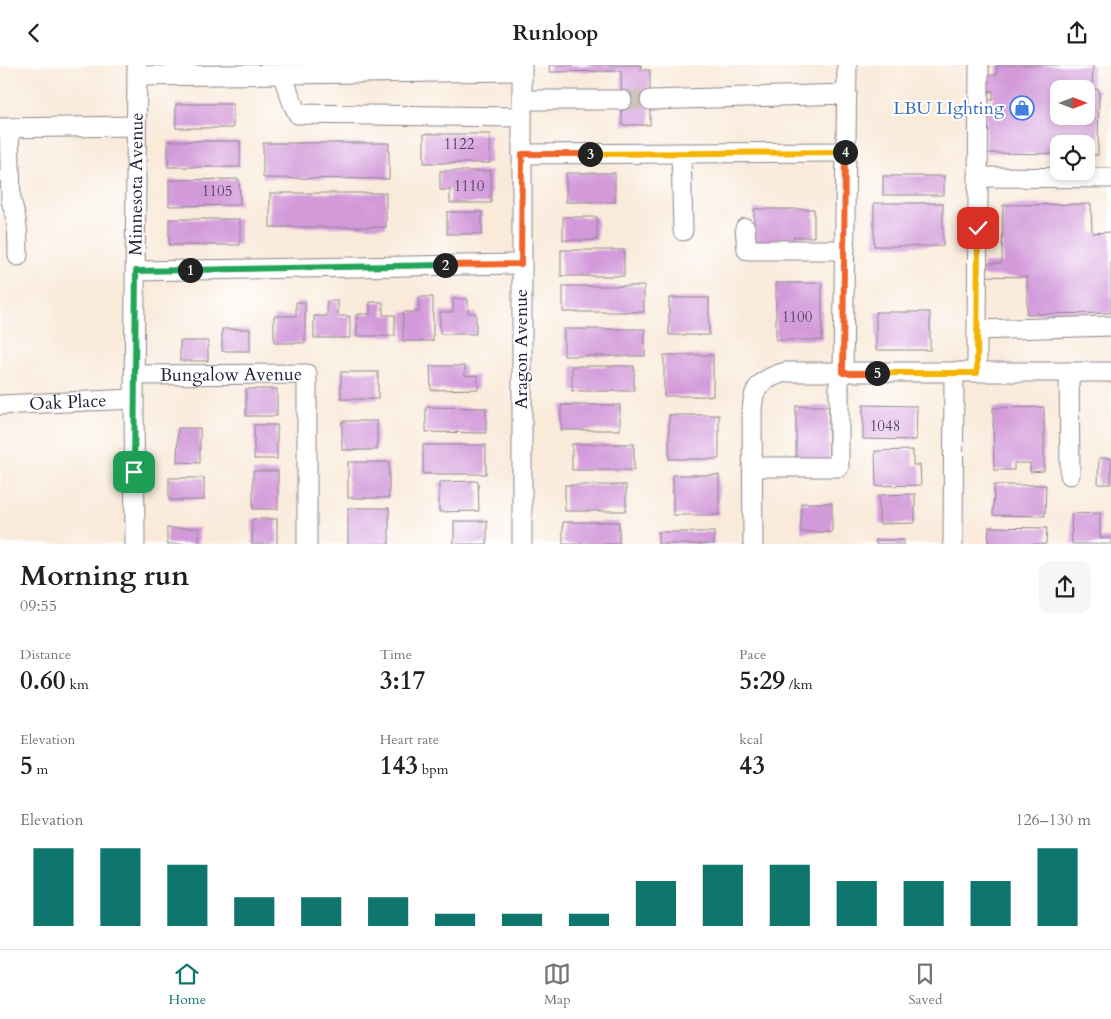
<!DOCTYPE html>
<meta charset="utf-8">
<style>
:root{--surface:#fff;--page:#f6f6f6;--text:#202124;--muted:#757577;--line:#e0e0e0;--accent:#0f766e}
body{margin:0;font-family:Cardo,serif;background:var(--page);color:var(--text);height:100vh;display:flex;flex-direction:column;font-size:19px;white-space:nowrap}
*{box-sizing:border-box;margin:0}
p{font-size:16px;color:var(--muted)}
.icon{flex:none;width:28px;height:28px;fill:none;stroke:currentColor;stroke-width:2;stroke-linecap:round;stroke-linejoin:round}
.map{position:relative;height:479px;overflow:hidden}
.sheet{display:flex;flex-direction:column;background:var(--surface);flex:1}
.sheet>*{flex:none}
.needle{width:32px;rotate:90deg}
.fabs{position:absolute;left:1050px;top:15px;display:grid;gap:10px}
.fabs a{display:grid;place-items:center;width:45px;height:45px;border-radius:10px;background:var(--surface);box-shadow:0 2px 8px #0003;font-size:25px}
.pin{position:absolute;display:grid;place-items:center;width:42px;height:42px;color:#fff;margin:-21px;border-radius:10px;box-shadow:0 2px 8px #0006}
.km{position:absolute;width:25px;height:25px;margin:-12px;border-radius:50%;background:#222;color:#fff;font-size:14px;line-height:25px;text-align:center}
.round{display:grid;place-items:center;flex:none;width:52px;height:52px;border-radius:10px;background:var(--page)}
.overview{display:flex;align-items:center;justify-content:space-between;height:85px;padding:0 20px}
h1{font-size:28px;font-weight:800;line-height:38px}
.metrics{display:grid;grid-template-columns:repeat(3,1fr);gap:8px;height:85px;padding:5px 20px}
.metrics div{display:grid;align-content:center}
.metrics b{font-size:25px;font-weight:800}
.metrics small{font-size:14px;font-weight:400}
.metrics p{font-size:14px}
.chart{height:140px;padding:10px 20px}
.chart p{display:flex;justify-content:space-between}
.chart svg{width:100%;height:90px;margin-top:5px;stroke:var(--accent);stroke-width:6}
header{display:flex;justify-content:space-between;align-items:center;height:65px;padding:0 20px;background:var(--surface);font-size:22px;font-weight:800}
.menu{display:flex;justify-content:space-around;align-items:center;height:70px;border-top:1px solid var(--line);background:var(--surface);font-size:14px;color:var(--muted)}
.menu a{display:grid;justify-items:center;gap:2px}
.menu .on{color:var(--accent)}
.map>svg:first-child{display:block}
</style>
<header><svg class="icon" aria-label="back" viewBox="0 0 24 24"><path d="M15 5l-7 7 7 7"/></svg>Runloop<svg class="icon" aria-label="share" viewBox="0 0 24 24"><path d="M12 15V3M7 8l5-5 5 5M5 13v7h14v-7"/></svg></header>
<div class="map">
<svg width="1111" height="479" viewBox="0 0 1111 479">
<rect width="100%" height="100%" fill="#fff"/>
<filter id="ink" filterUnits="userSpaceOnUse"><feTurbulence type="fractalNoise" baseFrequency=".02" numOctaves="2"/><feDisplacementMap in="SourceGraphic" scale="10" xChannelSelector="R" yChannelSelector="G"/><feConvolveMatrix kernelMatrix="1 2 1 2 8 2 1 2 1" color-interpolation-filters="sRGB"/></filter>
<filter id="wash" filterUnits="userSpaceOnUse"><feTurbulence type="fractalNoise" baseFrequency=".0096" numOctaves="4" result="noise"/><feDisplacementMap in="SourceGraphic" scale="20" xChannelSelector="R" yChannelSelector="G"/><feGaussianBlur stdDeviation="1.12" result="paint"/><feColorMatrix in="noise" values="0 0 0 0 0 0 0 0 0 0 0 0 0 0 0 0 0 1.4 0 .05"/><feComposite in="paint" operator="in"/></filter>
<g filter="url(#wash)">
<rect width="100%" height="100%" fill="#f9eada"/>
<g id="blocks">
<g fill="#d39ada" fill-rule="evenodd">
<polygon points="549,0 641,0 641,5 650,5 650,60 622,60 621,6 550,7"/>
<path d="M 997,0 L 1093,0 L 1092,24 L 1099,24 L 1098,90 L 1086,90 L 1086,79 L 1059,79 L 1059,89 L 986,88 L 986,35 L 993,35 L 993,26 L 986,26 L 987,10 L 997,10 ZM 1059,24 L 1086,24 L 1086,51 L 1059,51 Z"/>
<rect x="176" y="39" width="57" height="24"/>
<rect x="424" y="69" width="66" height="29"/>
<rect x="168" y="76" width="72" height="26"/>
<polygon points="263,78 389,78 389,114 263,113"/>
<polygon points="440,106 491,106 491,138 450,138 450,125 440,125"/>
<rect x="566" y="108" width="49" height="29"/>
<rect x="883" y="111" width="61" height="19"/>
<polygon points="239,114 240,140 169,141 169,115"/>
<rect x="270" y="128" width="116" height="34"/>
<rect x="874" y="138" width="69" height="43"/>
<polygon points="1091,139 1092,168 1111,167 1111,248 1027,249 1027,212 982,211 983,198 1002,198 1003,140"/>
<polygon points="754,144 814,144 814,172 793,172 793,178 754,178"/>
<rect x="447" y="147" width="35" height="22"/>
<rect x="563" y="152" width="34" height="23"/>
<rect x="169" y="154" width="71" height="26"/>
<rect x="561" y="185" width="63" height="26"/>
<rect x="776" y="218" width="46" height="57"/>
<rect x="563" y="221" width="81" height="26"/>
<polygon points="419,232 433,232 433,276 403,276 403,247 419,247"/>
<rect x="669" y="233" width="40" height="37"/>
<polygon points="453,234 468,234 468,248 476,248 476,269 440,269 440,247 453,247"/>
<polygon points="327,236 338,236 338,251 350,251 350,273 314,273 314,251 327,251"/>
<polygon points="296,237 305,237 305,278 274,278 274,251 296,251"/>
<polygon points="370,237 383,237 383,250 395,250 395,271 357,271 357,249 370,249"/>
<rect x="876" y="247" width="54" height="38"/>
<rect x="222" y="264" width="28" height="22"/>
<rect x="564" y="264" width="81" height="27"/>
<rect x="180" y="276" width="28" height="20"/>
<rect x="664" y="290" width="49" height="41"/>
<polygon points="430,301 465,301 465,311 478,310 478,324 431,325"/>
<rect x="572" y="301" width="62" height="25"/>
<rect x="341" y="307" width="37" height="27"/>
<rect x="246" y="324" width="31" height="27"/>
<rect x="561" y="340" width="59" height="25"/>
<polygon points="863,340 917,341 916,375 863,374"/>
<rect x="796" y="341" width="33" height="55"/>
<polygon points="426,342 486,343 486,368 426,367"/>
<polygon points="1044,342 1044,406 1030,407 1030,398 1014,398 1014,405 994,405 993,343"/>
<rect x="669" y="350" width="50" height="44"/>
<rect x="342" y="356" width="35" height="29"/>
<rect x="254" y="360" width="23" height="34"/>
<polygon points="178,363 200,363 200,398 177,397"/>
<rect x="572" y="379" width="62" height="26"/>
<rect x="423" y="380" width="63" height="29"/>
<polygon points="913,385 913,400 920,400 921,420 876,421 875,386"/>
<polygon points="1099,393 1111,393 1111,419 1098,419"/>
<rect x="348" y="397" width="41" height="36"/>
<rect x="253" y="406" width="25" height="38"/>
<rect x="673" y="410" width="46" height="40"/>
<rect x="169" y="413" width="35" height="22"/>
<polygon points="478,416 479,446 439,447 439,417"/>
<rect x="565" y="420" width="61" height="26"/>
<polygon points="994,420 1046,420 1045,451 993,450"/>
<polygon points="915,429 915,458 879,459 879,430"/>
<rect x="801" y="438" width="31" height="29"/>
<rect x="348" y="443" width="41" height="36"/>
<polygon points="1100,448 1100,473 1111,473 1111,479 1072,479 1071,449"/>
<rect x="252" y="454" width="25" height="25"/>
<rect x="454" y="456" width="33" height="23"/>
<rect x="563" y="457" width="56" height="22"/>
<polygon points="989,462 1047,463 1046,479 988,479"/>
<rect x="167" y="463" width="32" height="16"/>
<rect x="658" y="467" width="56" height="12"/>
<rect x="876" y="475" width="28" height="4"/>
</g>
</g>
</g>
<g filter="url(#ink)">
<use href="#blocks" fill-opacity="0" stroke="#8e868a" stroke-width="1"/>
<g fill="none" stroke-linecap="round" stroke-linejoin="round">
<polyline stroke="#cec2ba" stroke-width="19" stroke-dasharray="19 9" stroke-linecap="butt" points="622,35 650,35"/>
<g stroke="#8e868a" stroke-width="21">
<g id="minor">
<polyline points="282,9 293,39 298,49 522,52"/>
<polyline points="137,11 522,6"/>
<polyline points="522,35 622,35"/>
<polyline points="650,35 847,29"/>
<polyline points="0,63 136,61"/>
<path d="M 9,63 L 11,136 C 18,154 18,172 18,191"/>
<polyline points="681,88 683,166"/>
<polyline points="522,89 846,87"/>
<polyline points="978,112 1111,113"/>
<polyline points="745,163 747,185 845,185"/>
<polyline points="136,206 521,199"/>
<polyline points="977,265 979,0"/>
<polyline points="977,307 977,265 1111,261"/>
<polyline points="1069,307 1070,410"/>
<path id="s1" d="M 135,310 L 307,309 L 307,479"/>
<path id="s2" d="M 0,340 L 134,334"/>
<polyline points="752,402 839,402 839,318 843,307 847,0"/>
<path id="s3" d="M 135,479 L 134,334 L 137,0"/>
<polyline points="522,479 522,0"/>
<path d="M 753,479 L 752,344 C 753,339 753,333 755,328 C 760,315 774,310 786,307 L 1111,307"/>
<polyline points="953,479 954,307"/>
</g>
</g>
<use href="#minor" stroke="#fff" stroke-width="19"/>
</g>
</g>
<g fill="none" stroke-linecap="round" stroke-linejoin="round" filter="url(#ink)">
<g stroke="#fff" stroke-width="10">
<polyline id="split-1" points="134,407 136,206 190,205"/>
</g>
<g stroke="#fff" stroke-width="10">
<polyline id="split-2" points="190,205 445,200"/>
</g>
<g stroke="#fff" stroke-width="10">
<polyline id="split-3" points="445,200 521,199 522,89 590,89"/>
</g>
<g stroke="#fff" stroke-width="10">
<polyline id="split-4" points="590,89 845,87"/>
</g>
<g stroke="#fff" stroke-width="10">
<polyline id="split-5" points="845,87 843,308 877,308"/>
</g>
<g stroke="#fff" stroke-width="10">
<polyline id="split-6" points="877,308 977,308 978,163"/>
</g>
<use href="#split-1" stroke="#22a559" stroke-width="6"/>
<use href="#split-2" stroke="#22a559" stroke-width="6"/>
<use href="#split-3" stroke="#f0652b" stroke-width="6"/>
<use href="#split-4" stroke="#f5b400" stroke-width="6"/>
<use href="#split-5" stroke="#f0652b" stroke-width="6"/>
<use href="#split-6" stroke="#f5b400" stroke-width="6"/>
</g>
<defs>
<g id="shop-ring" transform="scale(1.25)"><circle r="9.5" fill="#fff" stroke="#3f7fe0" stroke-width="1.5"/><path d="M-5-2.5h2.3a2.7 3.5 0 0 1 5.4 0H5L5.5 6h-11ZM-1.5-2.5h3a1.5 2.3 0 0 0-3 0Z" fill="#3f7fe0"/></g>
</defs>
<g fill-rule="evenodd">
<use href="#shop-ring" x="1022" y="43"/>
</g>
<g text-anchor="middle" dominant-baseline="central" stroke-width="4" stroke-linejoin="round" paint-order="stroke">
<g font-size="15" fill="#4e4063">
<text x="459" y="79">1122</text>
<text x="469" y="121">1110</text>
<text x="217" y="126">1105</text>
<text x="797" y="252">1100</text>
<text x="885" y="361">1048</text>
</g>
<g font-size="18" fill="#366cbe" stroke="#fff" text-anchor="end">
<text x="1004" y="43">LBU LIghting</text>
</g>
<g font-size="18" fill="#22223b" stroke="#fff">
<text stroke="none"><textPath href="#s3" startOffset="360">Minnesota Avenue</textPath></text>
<text transform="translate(521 284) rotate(-90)">Aragon Avenue</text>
<text stroke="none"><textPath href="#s1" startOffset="96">Bungalow Avenue</textPath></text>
<text stroke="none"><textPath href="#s2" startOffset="68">Oak Place</textPath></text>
</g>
</g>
</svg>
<div class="fabs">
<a><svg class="needle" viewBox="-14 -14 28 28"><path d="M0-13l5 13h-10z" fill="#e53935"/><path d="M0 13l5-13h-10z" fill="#757577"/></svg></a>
<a><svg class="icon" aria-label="locate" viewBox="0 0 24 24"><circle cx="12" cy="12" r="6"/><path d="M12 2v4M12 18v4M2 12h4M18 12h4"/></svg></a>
</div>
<div class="pin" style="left:134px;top:407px;background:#1e9e55"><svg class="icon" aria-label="arrive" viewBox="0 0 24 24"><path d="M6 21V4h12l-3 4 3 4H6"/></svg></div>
<div class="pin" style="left:978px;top:163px;background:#d93025"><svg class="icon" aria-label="check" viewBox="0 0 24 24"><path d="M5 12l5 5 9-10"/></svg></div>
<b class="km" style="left:190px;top:205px">1</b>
<b class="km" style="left:445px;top:200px">2</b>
<b class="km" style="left:590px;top:89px">3</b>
<b class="km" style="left:845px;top:87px">4</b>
<b class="km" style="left:877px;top:308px">5</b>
</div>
<section class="sheet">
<div class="overview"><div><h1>Morning run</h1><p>09:55</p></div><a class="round"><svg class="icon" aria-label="share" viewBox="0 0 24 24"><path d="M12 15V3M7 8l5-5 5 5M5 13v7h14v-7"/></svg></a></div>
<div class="metrics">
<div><p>Distance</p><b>0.60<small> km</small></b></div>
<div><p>Time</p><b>3:17</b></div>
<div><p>Pace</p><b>5:29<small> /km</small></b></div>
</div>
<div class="metrics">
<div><p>Elevation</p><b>5<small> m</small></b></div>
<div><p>Heart rate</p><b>143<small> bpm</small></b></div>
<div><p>kcal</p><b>43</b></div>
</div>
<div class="chart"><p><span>Elevation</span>126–130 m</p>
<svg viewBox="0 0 160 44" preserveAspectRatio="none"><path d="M5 44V6M15 44V6M25 44V14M35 44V30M45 44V30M55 44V30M65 44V38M75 44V38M85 44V38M95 44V22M105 44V14M115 44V14M125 44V22M135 44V22M145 44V22M155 44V6"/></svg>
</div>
</section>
<nav class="menu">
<a class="on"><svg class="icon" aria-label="home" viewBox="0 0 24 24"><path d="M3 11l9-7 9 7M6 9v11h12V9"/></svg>Home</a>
<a><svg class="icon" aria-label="map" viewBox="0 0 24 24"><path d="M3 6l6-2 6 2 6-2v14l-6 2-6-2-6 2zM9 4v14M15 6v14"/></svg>Map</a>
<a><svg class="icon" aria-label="saved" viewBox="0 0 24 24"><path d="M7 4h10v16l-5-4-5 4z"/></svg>Saved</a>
</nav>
